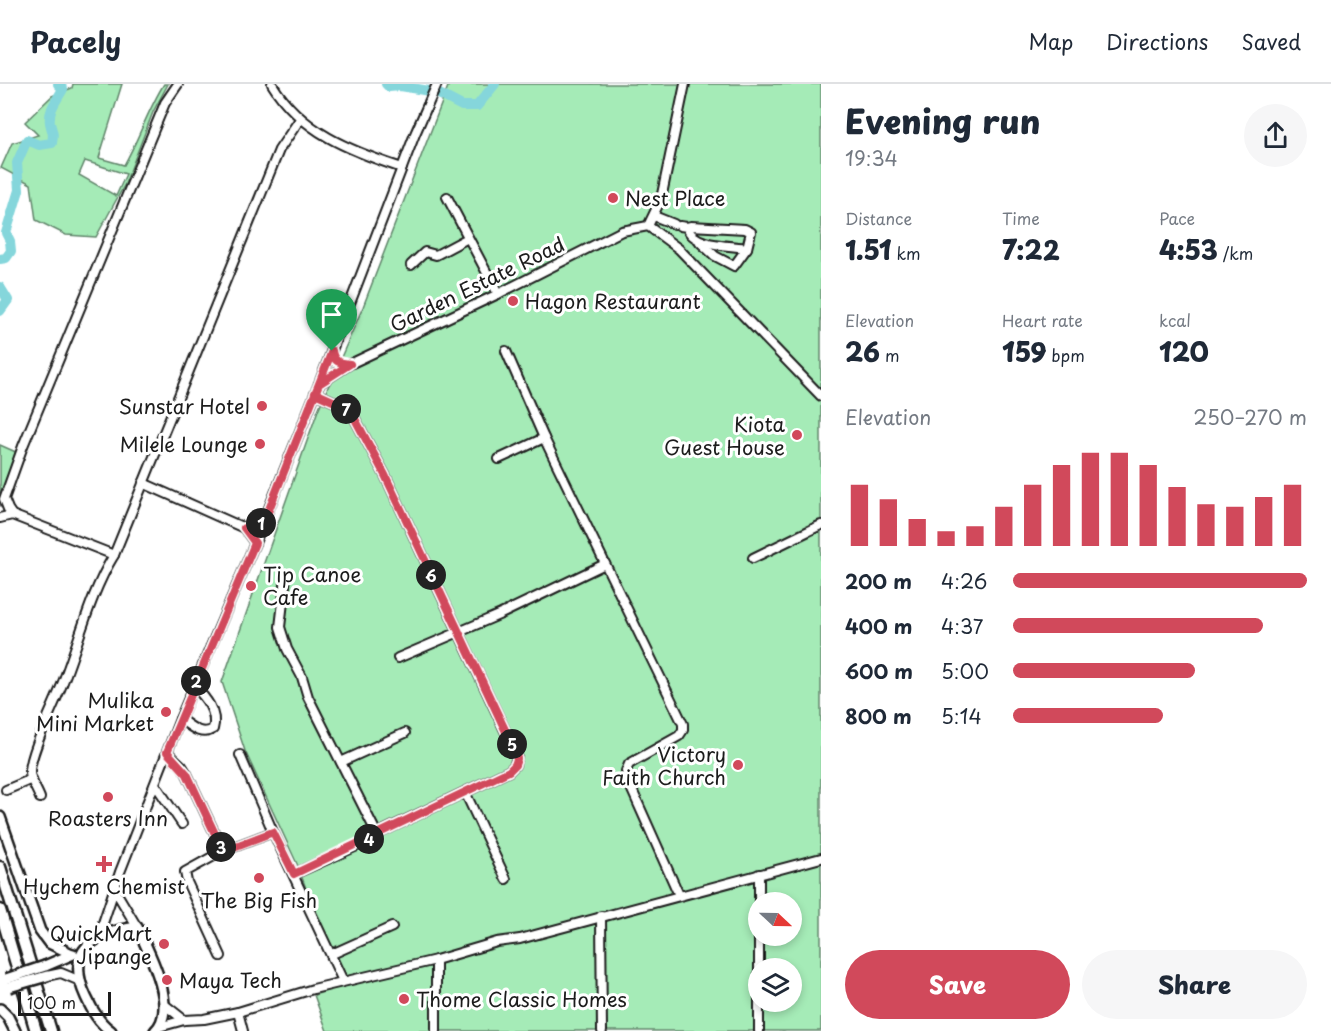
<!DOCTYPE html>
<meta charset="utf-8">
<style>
:root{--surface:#fff;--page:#f6f6f7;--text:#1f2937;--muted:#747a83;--line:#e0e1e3;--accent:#d1495b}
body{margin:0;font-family:"Playpen Sans",sans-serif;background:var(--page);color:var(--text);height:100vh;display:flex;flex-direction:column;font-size:22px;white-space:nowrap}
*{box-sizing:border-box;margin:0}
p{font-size:20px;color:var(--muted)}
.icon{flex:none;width:33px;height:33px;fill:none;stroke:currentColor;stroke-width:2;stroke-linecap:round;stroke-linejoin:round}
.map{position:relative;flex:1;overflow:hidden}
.details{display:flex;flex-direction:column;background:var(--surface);width:510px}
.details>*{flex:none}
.needle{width:39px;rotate:112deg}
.fabs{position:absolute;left:748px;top:808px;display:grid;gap:12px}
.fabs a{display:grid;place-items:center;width:54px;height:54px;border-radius:50%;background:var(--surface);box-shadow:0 3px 9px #0003;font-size:30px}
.scale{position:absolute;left:18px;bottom:15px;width:93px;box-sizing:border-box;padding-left:6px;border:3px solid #1c1c1c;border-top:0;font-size:16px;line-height:21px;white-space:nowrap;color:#1c1c1c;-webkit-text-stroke:4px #fff;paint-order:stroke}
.pin{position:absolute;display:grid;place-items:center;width:51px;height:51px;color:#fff;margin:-62px -26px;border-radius:50% 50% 50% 0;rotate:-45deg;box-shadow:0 0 6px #0007}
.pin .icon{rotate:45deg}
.km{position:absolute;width:30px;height:30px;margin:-15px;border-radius:50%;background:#222;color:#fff;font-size:16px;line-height:30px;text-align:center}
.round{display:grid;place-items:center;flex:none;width:63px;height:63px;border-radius:32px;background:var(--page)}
.overview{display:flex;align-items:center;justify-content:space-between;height:102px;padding:0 24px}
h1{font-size:33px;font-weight:800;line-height:45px}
.stats{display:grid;grid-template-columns:repeat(3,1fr);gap:9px;height:102px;padding:6px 24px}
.stats div{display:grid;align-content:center}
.stats b{font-size:26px;font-weight:800}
.stats small{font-size:16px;font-weight:400}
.stats p{font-size:16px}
.chart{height:168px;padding:12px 24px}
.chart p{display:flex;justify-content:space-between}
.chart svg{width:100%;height:108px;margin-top:6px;stroke:var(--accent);stroke-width:6}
.primary-button{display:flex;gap:12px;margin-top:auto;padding:12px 24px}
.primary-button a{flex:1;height:69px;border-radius:36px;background:var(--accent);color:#fff;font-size:24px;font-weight:800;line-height:69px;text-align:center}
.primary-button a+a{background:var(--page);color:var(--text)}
ul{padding:0 24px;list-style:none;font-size:20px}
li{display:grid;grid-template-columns:96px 72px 1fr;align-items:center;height:45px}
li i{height:15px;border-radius:8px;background:var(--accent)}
header{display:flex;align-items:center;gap:36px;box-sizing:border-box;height:84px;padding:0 30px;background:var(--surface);border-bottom:2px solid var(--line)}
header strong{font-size:28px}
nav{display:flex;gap:33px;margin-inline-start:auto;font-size:21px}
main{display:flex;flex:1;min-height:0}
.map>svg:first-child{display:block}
</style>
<header>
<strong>Pacely</strong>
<nav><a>Map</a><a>Directions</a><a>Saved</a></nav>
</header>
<main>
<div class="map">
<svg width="821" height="947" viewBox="0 0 821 947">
<rect width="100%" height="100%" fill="#fff"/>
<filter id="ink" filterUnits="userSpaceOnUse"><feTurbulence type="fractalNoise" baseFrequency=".0167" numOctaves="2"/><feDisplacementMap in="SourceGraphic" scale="12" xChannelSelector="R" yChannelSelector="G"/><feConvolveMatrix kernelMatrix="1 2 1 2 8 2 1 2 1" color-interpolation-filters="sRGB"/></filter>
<g filter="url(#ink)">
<g fill="#a5ebb7" stroke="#60846a" stroke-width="1.5" fill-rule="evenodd">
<path d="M 73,0 L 122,0 L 99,74 L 124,81 C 139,55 148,25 164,0 L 168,0 L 153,28 L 125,100 L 96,153 L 66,151 L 36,136 L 31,100 L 1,84 L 12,59 L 38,51 L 25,38 L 52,12 L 72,4 ZM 85,77 L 126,90 L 116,112 L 79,91 Z"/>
<path d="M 449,0 L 821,0 L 821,947 L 327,947 L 314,911 L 342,902 L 297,780 L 245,667 L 222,598 L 318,326 L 363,223 ZM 759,819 L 792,819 L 792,852 L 759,852 ZM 759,885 L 792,885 L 792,918 L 759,918 Z"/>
<polygon points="0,361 18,369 0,411"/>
</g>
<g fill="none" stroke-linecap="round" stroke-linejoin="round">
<g stroke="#85d6db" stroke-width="10">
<polyline points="386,0 389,3 401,2 429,7"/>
<polyline points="439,10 462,22 477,22 495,0"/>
<path d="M 0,175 L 6,174 L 11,167 L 10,157 L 6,149 L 19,106 L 17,79 L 27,56 L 39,61 L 52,59 C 54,48 52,48 50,39 C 48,26 57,16 63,5 L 58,0"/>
<polyline points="0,203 8,216 0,227"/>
</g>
<g stroke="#1c1c1c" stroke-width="12">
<g id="minor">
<path d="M 272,0 C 301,48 351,67 402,84"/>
<polyline points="447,113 498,210"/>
<polyline points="654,132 674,140"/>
<polyline points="648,142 661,115 685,0"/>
<path d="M 680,142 L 687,143 L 691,142 L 745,145 L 751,148 L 747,164 C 730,161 693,163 687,143"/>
<polyline points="700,158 715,172 734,182 747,164"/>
<polyline points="411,181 425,168 436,171 468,154"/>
<polyline points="506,267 544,354 683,640 683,646 679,652 629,680 626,687 628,697 679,811"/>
<polyline points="319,300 415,50 437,0"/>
<polyline points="315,309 344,322 354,333 385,391 517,672 515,681 509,687 377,750"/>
<polyline points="499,375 544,354"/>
<polyline points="143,399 244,444 255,459"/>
<polyline points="12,431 8,425 4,415 23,362 165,19 178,0"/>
<polyline points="0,434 12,431 114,471"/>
<polyline points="753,474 821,441"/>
<polyline points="286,493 280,543 287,565 302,593 308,613 377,750 359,761 294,790"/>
<polyline points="398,574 501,530 605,480"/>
<path d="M 180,635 C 190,642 201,653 213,645 C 218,628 205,613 194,602"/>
<polyline points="167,668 182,682 187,690 223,767"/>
<polyline points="240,671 273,748 343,897"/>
<polyline points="341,678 405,649"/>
<polyline points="155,700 182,740"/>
<polyline points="6,706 32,695"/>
<polyline points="465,708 506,795"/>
<path d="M 40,714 C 38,708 30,695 30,689 C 29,671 54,621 61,603 C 79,559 89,512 114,471 L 279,66 L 300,35"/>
<polyline points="759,790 759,947"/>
<polyline points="115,806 137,843"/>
<polyline points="601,832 602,947"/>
<polyline points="98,854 120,788 180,635 255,459 319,300 350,280 498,210 622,147 648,142 679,165 821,312"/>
<polyline points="332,870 392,843"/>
<polyline points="221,872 187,798 185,788 223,767 273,748"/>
<polyline points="436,876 436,947"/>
<polyline points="47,892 61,889 80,897"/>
<polyline points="165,921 184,936"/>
<polyline points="238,928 243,947"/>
<polyline points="159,943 184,936 204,935 238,928 313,905 436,876 497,858 520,855 821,774"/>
</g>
</g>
<g stroke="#1c1c1c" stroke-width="14">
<g id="major">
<polyline points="0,733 40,847 49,859 72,870"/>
<polyline points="45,882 73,870"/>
<polyline points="0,925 8,933 15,947"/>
<path d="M 111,947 C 99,939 92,926 86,913 C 64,865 94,849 137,843 C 149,868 179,925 155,947"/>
</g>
</g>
<g stroke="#1c1c1c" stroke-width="15">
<g id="highway">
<polyline points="0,783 51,947"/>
<polyline points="0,826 36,947"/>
</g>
</g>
<use href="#minor" stroke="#fff" stroke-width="8"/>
<use href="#major" stroke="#fff" stroke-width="9"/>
<use href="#highway" stroke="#fff" stroke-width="10"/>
<g stroke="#1c1c1c" stroke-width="14" stroke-linecap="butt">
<g id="major-bridge">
<polyline points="6,895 45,882"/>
<polyline points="9,903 47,892"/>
</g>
</g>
<use href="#major-bridge" stroke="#fff" stroke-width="9"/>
</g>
</g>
<g fill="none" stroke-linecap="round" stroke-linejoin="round" filter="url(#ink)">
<g stroke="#fff" stroke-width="12">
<path id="route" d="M 332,267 L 264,438 L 244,444 L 255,459 L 167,668 L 187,690 L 223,767 L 273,748 L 294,790 L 509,687 L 515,681 L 517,675 L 516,669 L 385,391 L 354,333 L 344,322 L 315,309 L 319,300 L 350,280 C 339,279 334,278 332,267"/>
</g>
<use href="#route" stroke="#d1495b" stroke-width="8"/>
</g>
<g fill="#d1495b" stroke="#fff" stroke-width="2">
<circle cx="613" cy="114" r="6"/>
<circle cx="513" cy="217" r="6"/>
<circle cx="262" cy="322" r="6"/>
<circle cx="797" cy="351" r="6"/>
<circle cx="260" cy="360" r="6"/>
<circle cx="251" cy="502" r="6"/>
<circle cx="166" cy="628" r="6"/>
<circle cx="738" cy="681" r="6"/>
<circle cx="108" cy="713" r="6"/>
<path d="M101 771h6v6h6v6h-6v6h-6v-6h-6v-6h6z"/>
<circle cx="259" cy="794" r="6"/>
<circle cx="164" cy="860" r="6"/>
<circle cx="167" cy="896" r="6"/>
<circle cx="404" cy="915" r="6"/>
</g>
<g text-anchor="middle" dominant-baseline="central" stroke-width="6" stroke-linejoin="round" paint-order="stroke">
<g font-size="20" fill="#1c1c1c" stroke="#fff" text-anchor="end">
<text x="625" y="114" text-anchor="start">Nest Place</text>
<text x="525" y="217" text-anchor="start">Hagon Restaurant</text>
<text x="250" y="322">Sunstar Hotel</text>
<text x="785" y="340">Kiota<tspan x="785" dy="23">Guest House</tspan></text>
<text x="248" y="360">Milele Lounge</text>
<text x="263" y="490" text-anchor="start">Tip Canoe<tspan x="263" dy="23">Cafe</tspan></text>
<text x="154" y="616">Mulika<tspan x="154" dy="23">Mini Market</tspan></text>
<text x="726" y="670">Victory<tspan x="726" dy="23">Faith Church</tspan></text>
<text x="108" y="734" text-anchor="middle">Roasters Inn</text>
<text x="104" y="802" text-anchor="middle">Hychem Chemist</text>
<text x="259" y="816" text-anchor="middle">The Big Fish</text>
<text x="152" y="849">QuickMart<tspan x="152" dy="23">Jipange</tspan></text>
<text x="179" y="896" text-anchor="start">Maya Tech</text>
<text x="416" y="915" text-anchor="start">Thome Classic Homes</text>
</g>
<g font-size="20" fill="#1c1c1c" stroke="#fff">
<text transform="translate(477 200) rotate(-26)">Garden Estate Road</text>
</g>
</g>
</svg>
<div class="fabs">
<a><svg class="needle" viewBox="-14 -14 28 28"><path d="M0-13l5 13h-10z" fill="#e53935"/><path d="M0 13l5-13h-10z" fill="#747a83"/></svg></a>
<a><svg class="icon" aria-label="layers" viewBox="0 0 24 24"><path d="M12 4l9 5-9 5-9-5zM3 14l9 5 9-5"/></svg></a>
</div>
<div class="scale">100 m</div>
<div class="pin" style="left:332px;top:267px;background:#1e9e55"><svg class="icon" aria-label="arrive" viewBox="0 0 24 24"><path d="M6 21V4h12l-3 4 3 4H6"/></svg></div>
<b class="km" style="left:261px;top:439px">1</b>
<b class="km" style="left:196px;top:597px">2</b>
<b class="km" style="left:221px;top:763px">3</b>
<b class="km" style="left:369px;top:755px">4</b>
<b class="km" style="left:512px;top:660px">5</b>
<b class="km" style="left:431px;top:491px">6</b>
<b class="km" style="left:346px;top:325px">7</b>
</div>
<section class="details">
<div class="overview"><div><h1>Evening run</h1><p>19:34</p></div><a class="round"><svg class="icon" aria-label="share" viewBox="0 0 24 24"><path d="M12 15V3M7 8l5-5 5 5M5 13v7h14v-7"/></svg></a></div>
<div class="stats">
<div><p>Distance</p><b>1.51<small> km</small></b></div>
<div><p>Time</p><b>7:22</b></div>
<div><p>Pace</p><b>4:53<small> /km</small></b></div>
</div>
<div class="stats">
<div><p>Elevation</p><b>26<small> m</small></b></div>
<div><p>Heart rate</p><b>159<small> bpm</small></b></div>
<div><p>kcal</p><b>120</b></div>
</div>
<div class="chart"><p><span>Elevation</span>250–270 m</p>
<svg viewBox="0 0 160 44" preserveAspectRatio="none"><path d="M5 44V19M15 44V25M25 44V33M35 44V38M45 44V36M55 44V28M65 44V19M75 44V11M85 44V6M95 44V6M105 44V11M115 44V20M125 44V27M135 44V28M145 44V24M155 44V19"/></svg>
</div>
<ul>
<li><b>200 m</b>4:26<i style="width:100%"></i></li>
<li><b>400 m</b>4:37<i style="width:85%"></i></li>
<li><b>600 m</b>5:00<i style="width:62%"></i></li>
<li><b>800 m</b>5:14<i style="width:51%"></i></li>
</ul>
<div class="primary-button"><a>Save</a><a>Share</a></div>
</section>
</main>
